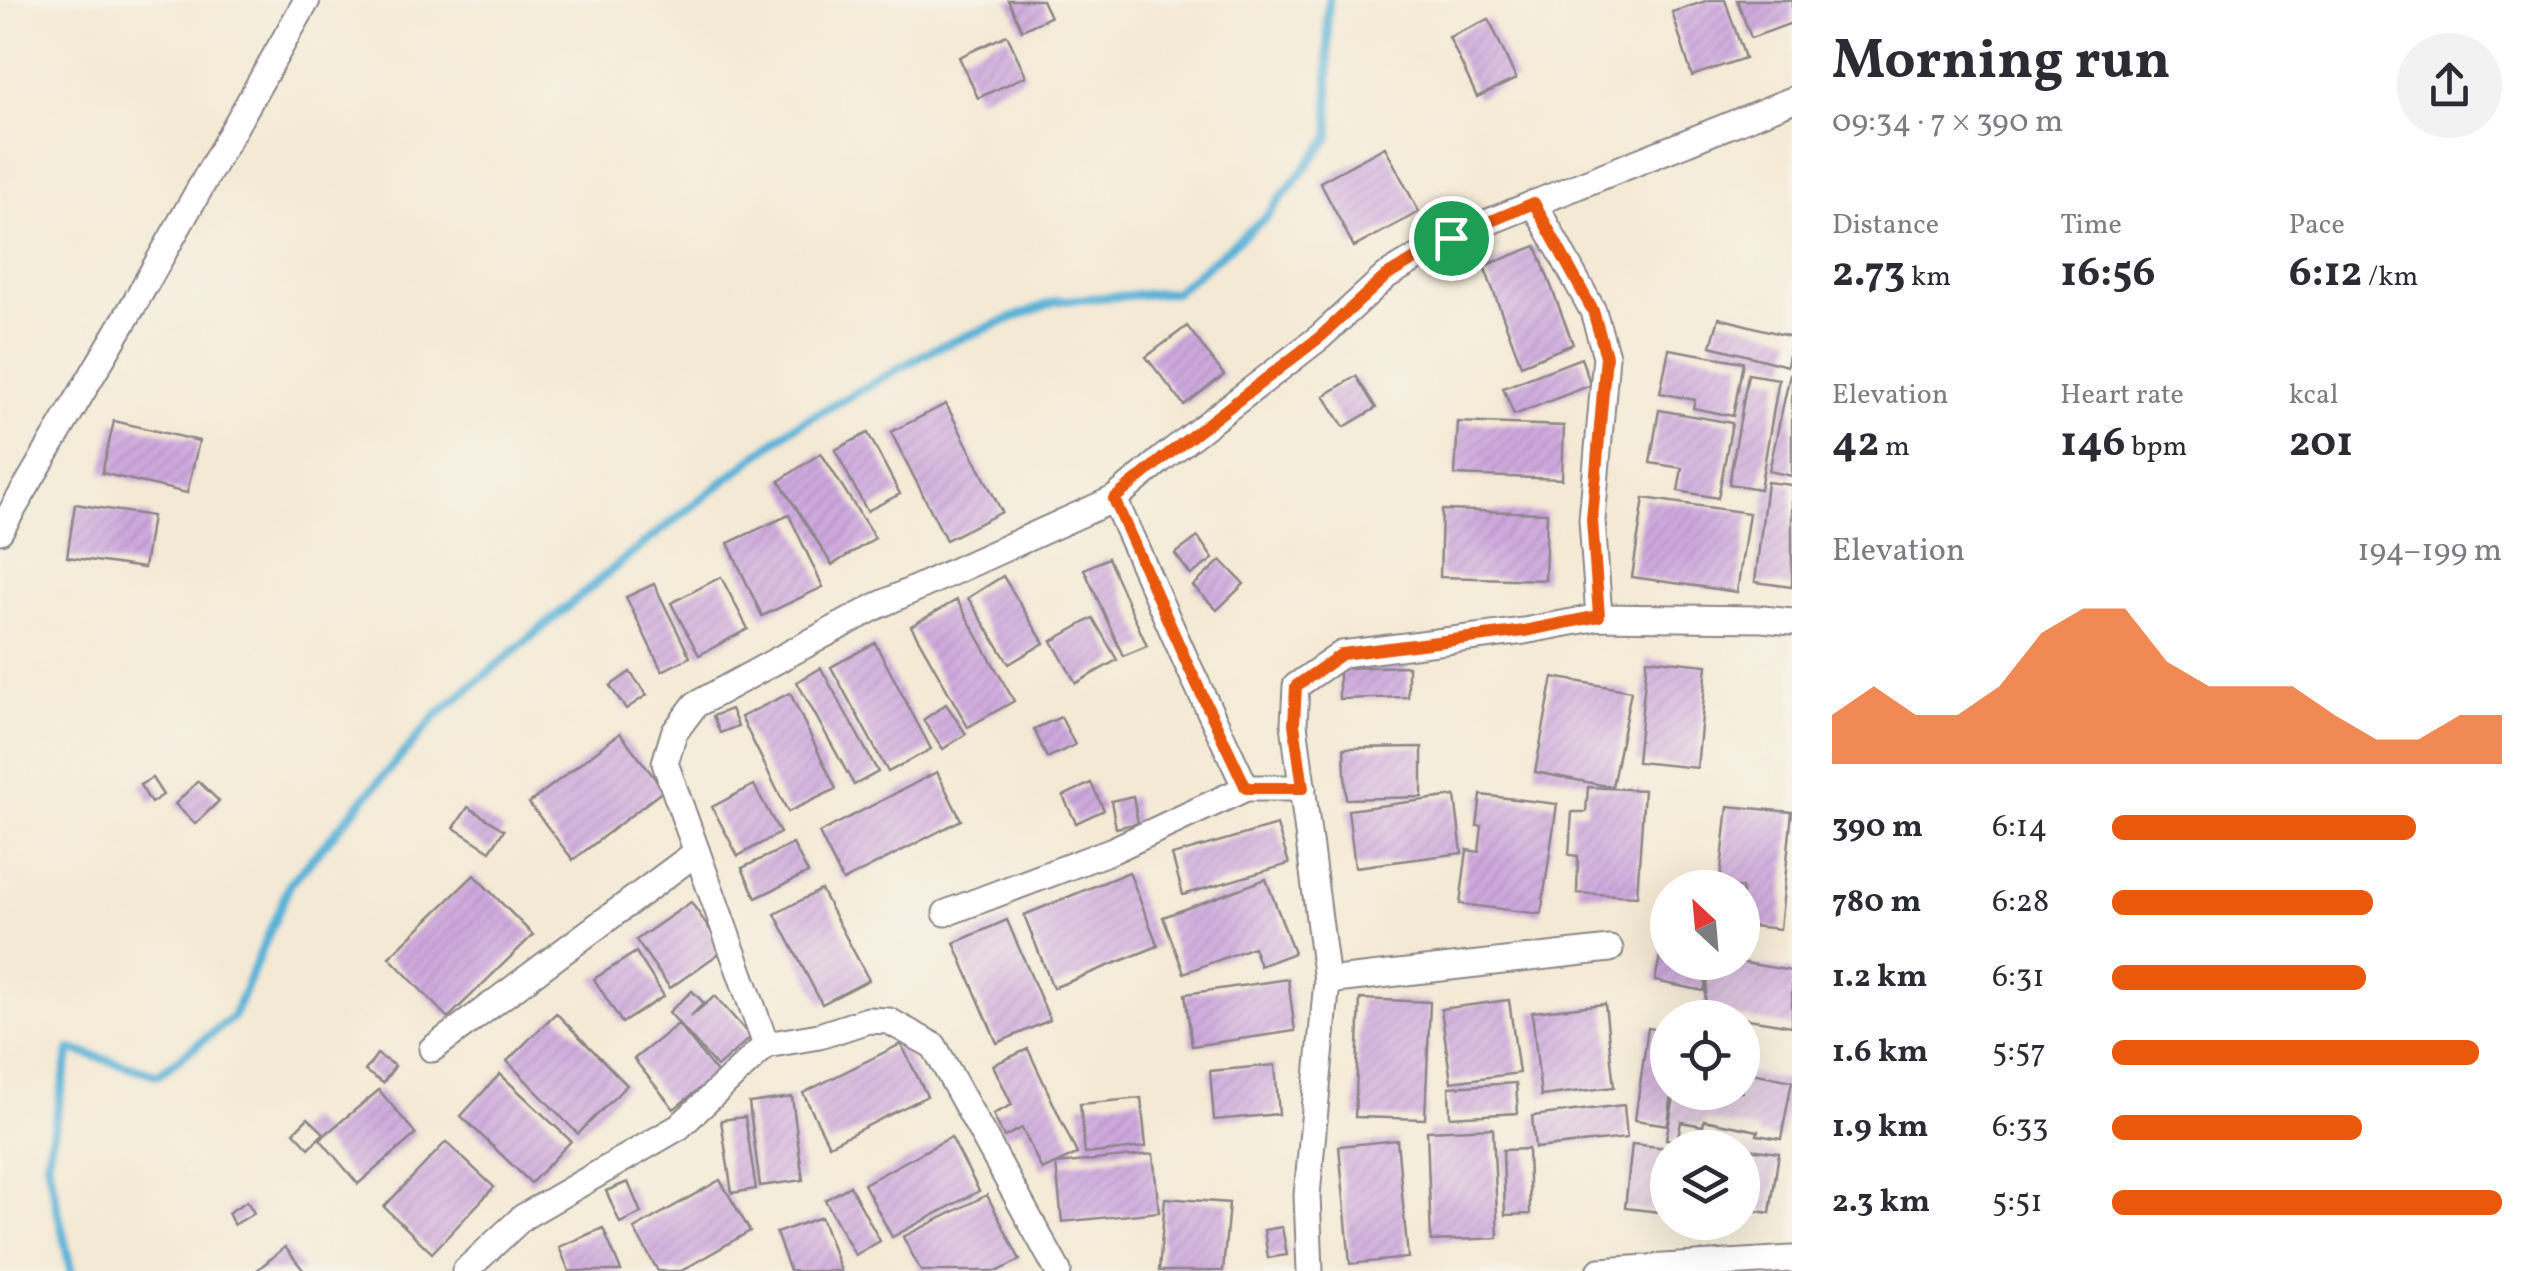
<!DOCTYPE html>
<meta charset="utf-8">
<style>
:root{--surface:#fff;--page:#f2f2f3;--text:#2b2b33;--muted:#7c7c81;--accent:#ea580c}
body{margin:0;font-family:Vollkorn,serif;background:var(--page);color:var(--text);height:100vh;display:flex;flex-direction:column;font-size:38px;white-space:nowrap}
*{box-sizing:border-box;margin:0}
p{font-size:32px;color:var(--muted)}
.icon{flex:none;width:55px;height:55px;fill:none;stroke:currentColor;stroke-width:2;stroke-linecap:round;stroke-linejoin:round}
.map{position:relative;flex:1;overflow:hidden}
.side{display:flex;flex-direction:column;background:var(--surface);width:750px}
.side>*{flex:none}
.needle{width:65px;rotate:334deg}
.controls{position:absolute;left:1650px;top:870px;display:grid;gap:20px}
.controls a{display:grid;place-items:center;width:110px;height:110px;border-radius:50%;background:var(--surface);box-shadow:0 10px 40px #0002;font-size:50px}
.pin{position:absolute;display:grid;place-items:center;width:85px;height:85px;color:#fff;margin:-42px;border:5px solid #fff;border-radius:50%;box-shadow:0 2px 10px #0007}
.round{display:grid;place-items:center;flex:none;width:105px;height:105px;border-radius:52px;background:var(--page)}
.overview{display:flex;align-items:center;justify-content:space-between;height:170px;padding:0 40px}
h1{font-size:55px;font-weight:700;line-height:75px}
.stats{display:grid;grid-template-columns:repeat(3,1fr);gap:15px;height:170px;padding:10px 40px}
.stats div{display:grid;align-content:center}
.stats b{font-size:42px;font-weight:700}
.stats small{font-size:28px;font-weight:400}
.stats p{font-size:28px}
.chart{height:280px;padding:20px 40px}
.chart p{display:flex;justify-content:space-between}
.chart svg{width:100%;height:180px;margin-top:10px;fill:var(--accent);opacity:.7}
ul{padding:0 40px;list-style:none;font-size:32px}
li{display:grid;grid-template-columns:160px 120px 1fr;align-items:center;height:75px}
li i{height:25px;border-radius:12px;background:var(--accent)}
main{display:flex;flex:1;min-height:0}
.map>svg:first-child{display:block}
</style>
<main>
<div class="map">
<svg width="1792" height="1271" viewBox="0 0 1792 1271">
<defs>
<pattern id="building-hatch" width="6" height="6" patternUnits="userSpaceOnUse" patternTransform="scale(2.5)"><rect width="6" height="6" fill="#cfa9de"/><path d="M-1 1l2-2M0 6l6-6M5 7l2-2" fill="none" stroke="#b191bf"/></pattern>
</defs>
<rect width="100%" height="100%" fill="#f7f3e8"/>
<filter id="ink" filterUnits="userSpaceOnUse"><feTurbulence type="fractalNoise" baseFrequency=".01" numOctaves="2"/><feDisplacementMap in="SourceGraphic" scale="20" xChannelSelector="R" yChannelSelector="G"/><feConvolveMatrix kernelMatrix="1 2 1 2 8 2 1 2 1" color-interpolation-filters="sRGB"/></filter>
<filter id="wash" filterUnits="userSpaceOnUse"><feTurbulence type="fractalNoise" baseFrequency=".0048" numOctaves="4" result="noise"/><feDisplacementMap in="SourceGraphic" scale="40" xChannelSelector="R" yChannelSelector="G"/><feGaussianBlur stdDeviation="2.25" result="paint"/><feColorMatrix in="noise" values="0 0 0 0 0 0 0 0 0 0 0 0 0 0 0 0 0 1.4 0 .05"/><feComposite in="paint" operator="in"/></filter>
<g filter="url(#wash)">
<rect width="100%" height="100%" fill="#f4e9d4"/>
<g fill="none" stroke-linecap="round" stroke-linejoin="round">
<polyline stroke="#5ab2d7" stroke-width="9" points="71,1271 47,1161 70,1049 158,1075 233,1017 290,884 437,715 626,558 792,428 936,348 1056,301 1175,292 1266,217 1330,137 1327,20 1329,0"/>
</g>
<g id="blocks">
<g fill="url(#building-hatch)">
<polygon points="1008,0 1042,0 1050,17 1022,30"/>
<polygon points="1709,0 1725,0 1745,58 1692,76 1672,12"/>
<polygon points="1737,0 1792,0 1792,23 1751,38"/>
<polygon points="1489,19 1516,79 1477,97 1449,37"/>
<polygon points="1007,35 1026,76 978,98 959,57"/>
<polygon points="1385,147 1419,212 1354,247 1320,182"/>
<polygon points="1536,246 1573,344 1521,365 1484,266"/>
<polygon points="1719,318 1792,337 1787,366 1711,346"/>
<polygon points="1187,326 1224,375 1184,405 1146,357"/>
<polygon points="1669,349 1743,362 1733,416 1693,408 1695,400 1660,393"/>
<polygon points="1581,358 1591,385 1514,415 1503,388"/>
<polygon points="1748,374 1779,379 1760,489 1729,484"/>
<polygon points="1790,374 1792,374 1792,476 1769,471"/>
<polygon points="1356,376 1376,408 1344,427 1324,396"/>
<polygon points="946,404 1002,512 946,540 891,432"/>
<polygon points="1659,410 1732,423 1718,498 1678,491 1682,468 1650,463"/>
<polygon points="114,421 199,441 187,493 102,473"/>
<polygon points="1458,422 1564,426 1562,479 1455,475"/>
<polygon points="868,433 900,494 867,511 835,450"/>
<polygon points="821,453 875,538 832,565 779,481"/>
<polygon points="1767,482 1792,485 1792,587 1755,582"/>
<polygon points="1644,498 1749,513 1737,592 1632,577"/>
<polygon points="75,504 152,516 144,568 67,557"/>
<polygon points="1442,510 1547,513 1545,580 1440,577"/>
<polygon points="789,515 823,587 762,616 728,543"/>
<polygon points="1198,537 1213,559 1191,575 1175,554"/>
<polygon points="1108,558 1147,646 1123,656 1084,569"/>
<polygon points="1221,560 1244,584 1217,610 1193,586"/>
<polygon points="1003,576 1044,643 1009,664 968,598"/>
<polygon points="721,577 748,629 699,655 671,603"/>
<polygon points="654,584 690,657 662,671 626,597"/>
<polygon points="957,600 1014,701 968,727 911,626"/>
<polygon points="1093,618 1117,660 1076,683 1052,641"/>
<polygon points="875,643 931,749 888,772 831,667"/>
<polygon points="1647,659 1707,665 1697,768 1637,762"/>
<polygon points="1408,666 1408,697 1339,699 1339,668"/>
<polygon points="821,668 878,772 854,785 797,682"/>
<polygon points="630,672 647,695 626,709 610,686"/>
<polygon points="1553,677 1631,691 1612,787 1535,772"/>
<polygon points="790,693 836,789 788,812 741,717"/>
<polygon points="946,704 966,734 943,749 923,720"/>
<polygon points="731,709 738,726 720,733 713,716"/>
<polygon points="1061,717 1075,745 1047,758 1034,729"/>
<polygon points="620,733 664,790 573,860 529,803"/>
<polygon points="1422,747 1422,797 1346,799 1344,748"/>
<polygon points="937,772 961,820 843,881 819,833"/>
<polygon points="152,778 163,795 151,803 140,785"/>
<polygon points="198,781 219,801 195,824 175,804"/>
<polygon points="1091,783 1104,810 1076,823 1063,796"/>
<polygon points="754,785 780,833 738,856 712,807"/>
<polygon points="1588,787 1644,790 1637,896 1577,893 1578,856 1569,855 1572,812 1586,812"/>
<polygon points="1481,795 1557,804 1541,914 1460,904 1467,850 1479,852 1482,826 1477,826"/>
<polygon points="1133,796 1138,823 1116,828 1111,801"/>
<polygon points="1455,796 1462,853 1355,867 1348,810"/>
<polygon points="1728,806 1792,812 1780,929 1742,925 1742,888 1719,888"/>
<polygon points="468,807 504,830 490,851 454,828"/>
<polygon points="1277,825 1289,864 1183,895 1172,855"/>
<polygon points="793,844 808,873 756,898 742,868"/>
<polygon points="1129,872 1158,946 1053,988 1024,915"/>
<polygon points="474,875 533,935 448,1018 389,957"/>
<polygon points="1266,879 1294,953 1260,966 1253,947 1184,973 1163,917"/>
<polygon points="821,890 869,980 822,1004 775,914"/>
<polygon points="691,902 724,950 670,988 636,940"/>
<polygon points="1007,920 1050,1020 997,1043 954,943"/>
<polygon points="1664,936 1668,937 1668,962 1710,962 1704,991 1655,981"/>
<polygon points="636,952 664,996 622,1023 594,979"/>
<polygon points="1711,962 1739,962 1792,971 1792,1026 1703,1012"/>
<polygon points="1288,979 1295,1031 1192,1046 1185,994"/>
<polygon points="692,991 704,1003 690,1017 715,996 751,1037 717,1067 669,1012"/>
<polygon points="1360,999 1430,1002 1425,1119 1355,1117"/>
<polygon points="1509,1000 1519,1073 1451,1082 1441,1009"/>
<polygon points="1605,1004 1614,1087 1541,1096 1532,1012"/>
<polygon points="556,1013 627,1085 578,1134 507,1061"/>
<polygon points="678,1024 718,1074 674,1109 634,1059"/>
<polygon points="1648,1028 1668,1031 1668,1092 1672,1092 1668,1125 1635,1120"/>
<polygon points="901,1044 927,1096 829,1145 803,1093"/>
<polygon points="1028,1049 1077,1154 1042,1170 1022,1128 1004,1137 993,1114 1012,1105 993,1065"/>
<polygon points="377,1054 395,1066 383,1083 365,1071"/>
<polygon points="1275,1065 1279,1114 1214,1120 1210,1071"/>
<polygon points="1742,1071 1792,1081 1781,1139 1757,1135 1758,1131 1704,1120 1703,1126 1681,1122 1677,1141 1666,1139 1675,1092 1742,1092"/>
<polygon points="500,1074 571,1141 531,1183 461,1116"/>
<polygon points="1516,1083 1518,1113 1450,1117 1449,1087"/>
<polygon points="379,1090 416,1134 358,1184 320,1139"/>
<polygon points="792,1097 803,1180 760,1186 749,1103"/>
<polygon points="1141,1098 1146,1147 1085,1154 1080,1104"/>
<polygon points="1624,1105 1627,1138 1535,1148 1532,1116"/>
<polygon points="745,1117 756,1189 732,1193 721,1120"/>
<polygon points="308,1118 324,1133 309,1148 294,1132"/>
<polygon points="1493,1128 1498,1238 1431,1241 1427,1131"/>
<polygon points="951,1137 979,1191 892,1237 864,1184"/>
<polygon points="1397,1140 1408,1258 1350,1264 1339,1146"/>
<polygon points="446,1142 494,1187 432,1253 384,1207"/>
<polygon points="1632,1144 1668,1148 1668,1213 1625,1208"/>
<polygon points="1742,1148 1779,1153 1770,1213 1742,1209"/>
<polygon points="1528,1149 1530,1214 1505,1215 1503,1150"/>
<polygon points="1153,1154 1159,1212 1062,1222 1056,1164"/>
<polygon points="720,1180 750,1231 681,1271 658,1271 634,1229"/>
<polygon points="628,1182 641,1213 620,1223 606,1191"/>
<polygon points="850,1186 880,1241 855,1255 825,1200"/>
<polygon points="987,1195 1020,1260 998,1271 921,1271 903,1237"/>
<polygon points="1165,1198 1229,1203 1223,1271 1159,1271"/>
<polygon points="247,1201 254,1213 234,1225 228,1213"/>
<polygon points="821,1217 841,1271 790,1271 776,1233"/>
<polygon points="1282,1227 1287,1255 1268,1258 1264,1230"/>
<polygon points="603,1228 621,1271 569,1271 559,1247"/>
<polygon points="285,1247 304,1271 256,1271"/>
</g>
</g>
</g>
<g filter="url(#ink)">
<use href="#blocks" fill-opacity="0" stroke="#8b8688" stroke-width="2.5"/>
<g fill="none" stroke-linecap="round" stroke-linejoin="round">
<g stroke="#8b8688" stroke-width="29">
<g id="minor">
<polyline points="1534,203 1593,311 1606,356 1592,520 1599,617"/>
<polyline points="1114,499 1162,459 1320,337 1386,276 1451,237 1792,100"/>
<polyline points="0,531 133,306 307,0"/>
<polyline points="946,913 1113,850 1246,788 1303,788"/>
<polyline points="1327,981 1610,949"/>
<polyline points="766,1045 665,763 674,733 695,705 875,607 1114,499 1186,661 1246,788"/>
<polyline points="432,1049 697,852"/>
<polyline points="465,1271 523,1217 679,1127 766,1045 819,1036 868,1020 889,1021 934,1046 1058,1271"/>
<polyline points="1310,1271 1307,1195 1327,981 1294,724 1296,686 1342,654 1524,631 1599,617 1763,619 1792,622"/>
<polyline points="1600,1271 1792,1259"/>
</g>
</g>
<use href="#minor" stroke="#fff" stroke-width="25"/>
</g>
</g>
<g fill="none" stroke-linecap="round" stroke-linejoin="round" filter="url(#ink)">
<g stroke="#fff" stroke-width="20">
<polygon id="route" points="1534,203 1593,311 1606,356 1592,520 1599,616 1524,631 1342,654 1296,686 1294,724 1303,788 1246,788 1186,661 1114,499 1162,459 1320,337 1386,276 1451,238"/>
</g>
<use href="#route" stroke="#ea580c" stroke-width="12"/>
</g>
</svg>
<div class="controls">
<a><svg class="needle" viewBox="-14 -14 28 28"><path d="M0-13l5 13h-10z" fill="#e53935"/><path d="M0 13l5-13h-10z" fill="#7c7c81"/></svg></a>
<a><svg class="icon" aria-label="locate" viewBox="0 0 24 24"><circle cx="12" cy="12" r="6"/><path d="M12 2v4M12 18v4M2 12h4M18 12h4"/></svg></a>
<a><svg class="icon" aria-label="layers" viewBox="0 0 24 24"><path d="M12 4l9 5-9 5-9-5zM3 14l9 5 9-5"/></svg></a>
</div>
<div class="pin" style="left:1451px;top:238px;background:#1e9e55"><svg class="icon" aria-label="arrive" viewBox="0 0 24 24"><path d="M6 21V4h12l-3 4 3 4H6"/></svg></div>
</div>
<section class="side">
<div class="overview"><div><h1>Morning run</h1><p>09:34 · 7 × 390 m</p></div><a class="round"><svg class="icon" aria-label="share" viewBox="0 0 24 24"><path d="M12 15V3M7 8l5-5 5 5M5 13v7h14v-7"/></svg></a></div>
<div class="stats">
<div><p>Distance</p><b>2.73<small> km</small></b></div>
<div><p>Time</p><b>16:56</b></div>
<div><p>Pace</p><b>6:12<small> /km</small></b></div>
</div>
<div class="stats">
<div><p>Elevation</p><b>42<small> m</small></b></div>
<div><p>Heart rate</p><b>146<small> bpm</small></b></div>
<div><p>kcal</p><b>201</b></div>
</div>
<div class="chart"><p><span>Elevation</span>194–199 m</p>
<svg viewBox="0 0 160 44" preserveAspectRatio="none"><path d="M0 44V32L10 25L20 32L30 32L40 25L50 12L60 6L70 6L80 19L90 25L100 25L110 25L120 32L130 38L140 38L150 32L160 32V44z"/></svg>
</div>
<ul>
<li><b>390 m</b>6:14<i style="width:78%"></i></li>
<li><b>780 m</b>6:28<i style="width:67%"></i></li>
<li><b>1.2 km</b>6:31<i style="width:65%"></i></li>
<li><b>1.6 km</b>5:57<i style="width:94%"></i></li>
<li><b>1.9 km</b>6:33<i style="width:64%"></i></li>
<li><b>2.3 km</b>5:51<i style="width:100%"></i></li>
</ul>
</section>
</main>
